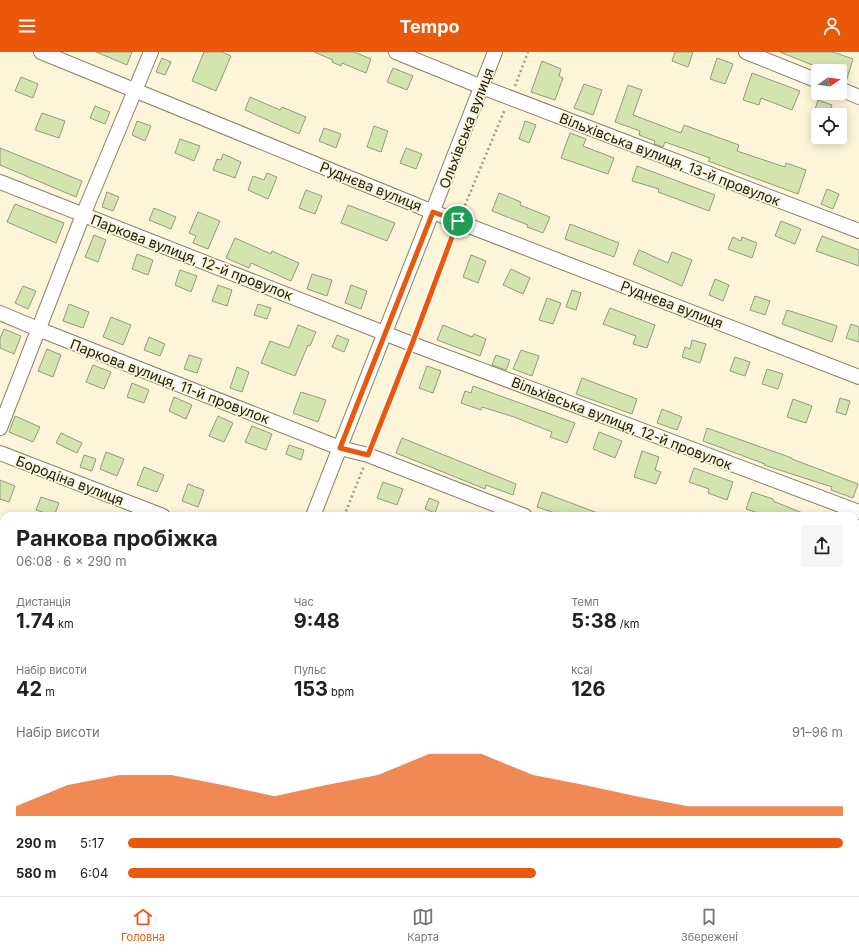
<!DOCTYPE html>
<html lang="uk">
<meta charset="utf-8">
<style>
:root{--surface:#fff;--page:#f6f6f6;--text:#222;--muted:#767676;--line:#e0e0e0;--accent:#ea580c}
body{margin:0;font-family:Inter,sans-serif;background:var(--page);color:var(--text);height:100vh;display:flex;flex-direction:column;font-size:15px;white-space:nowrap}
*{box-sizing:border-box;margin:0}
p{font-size:13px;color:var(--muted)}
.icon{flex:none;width:22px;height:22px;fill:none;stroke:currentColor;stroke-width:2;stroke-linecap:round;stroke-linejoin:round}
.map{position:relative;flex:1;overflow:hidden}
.drawer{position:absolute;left:0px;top:460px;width:859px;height:384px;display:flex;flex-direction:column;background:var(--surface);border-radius:12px 12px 0 0;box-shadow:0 2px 10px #0003}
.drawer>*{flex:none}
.needle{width:26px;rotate:77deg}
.tools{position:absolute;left:811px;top:12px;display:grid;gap:8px}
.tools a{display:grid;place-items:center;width:36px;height:36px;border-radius:4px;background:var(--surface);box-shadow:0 2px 10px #0003;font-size:20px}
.pin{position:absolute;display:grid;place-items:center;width:34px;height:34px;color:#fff;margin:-17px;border:2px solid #fff;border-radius:50%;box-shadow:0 1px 4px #0007}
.round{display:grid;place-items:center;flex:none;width:42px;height:42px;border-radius:4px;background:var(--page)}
.summary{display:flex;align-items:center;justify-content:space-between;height:68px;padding:0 16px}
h1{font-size:22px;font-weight:700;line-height:30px}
.stats{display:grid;grid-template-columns:repeat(3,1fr);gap:6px;height:68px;padding:4px 16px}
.stats div{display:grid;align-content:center}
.stats b{font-size:20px;font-weight:700}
.stats small{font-size:11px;font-weight:400}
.stats p{font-size:11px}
.chart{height:112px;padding:8px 16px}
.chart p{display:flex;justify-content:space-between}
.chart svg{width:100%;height:72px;margin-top:4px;fill:var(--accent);opacity:.7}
ul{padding:0 16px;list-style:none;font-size:13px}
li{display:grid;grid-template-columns:64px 48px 1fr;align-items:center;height:30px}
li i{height:10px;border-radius:5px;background:var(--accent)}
header{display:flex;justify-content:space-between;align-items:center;height:52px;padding:0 16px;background:var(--accent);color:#fff;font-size:18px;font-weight:700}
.menu{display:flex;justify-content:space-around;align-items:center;height:56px;border-top:1px solid var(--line);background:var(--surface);font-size:11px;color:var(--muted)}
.menu a{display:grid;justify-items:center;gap:2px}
.menu .selected{color:var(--accent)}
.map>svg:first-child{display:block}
</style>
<header><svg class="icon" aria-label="menu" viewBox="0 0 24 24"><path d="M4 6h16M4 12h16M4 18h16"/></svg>Tempo<svg class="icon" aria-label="person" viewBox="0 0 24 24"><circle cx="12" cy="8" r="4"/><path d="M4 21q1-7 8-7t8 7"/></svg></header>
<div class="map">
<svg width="859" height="844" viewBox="0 0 859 844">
<rect width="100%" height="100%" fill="#fdf5d9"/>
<g fill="#d4e4ae" stroke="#939a81">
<polygon points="96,0 132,0 127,13"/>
<polygon points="204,0 222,0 231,4 216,39 192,29"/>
<polygon points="314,0 354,0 371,7 366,21 342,11 341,14 332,10 333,8"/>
<polygon points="675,0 693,0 688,15 672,9"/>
<polygon points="780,0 833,0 853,7 846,30 840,29 840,19 827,19"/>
<polygon points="162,6 171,10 165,23 156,20"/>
<polygon points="717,6 733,12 725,32 710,27"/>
<polygon points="542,9 561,17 559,24 563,26 555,48 531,40"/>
<polygon points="393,16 413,24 407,38 387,30"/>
<polygon points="752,21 800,39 792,58 761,46 759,53 743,48"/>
<polygon points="21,25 38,32 33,46 15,39"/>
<polygon points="584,32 602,38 593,63 574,56"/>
<polygon points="628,33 642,38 633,63 681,81 684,73 739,93 737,99 785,115 786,111 806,118 798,142 708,109 710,106 665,90 663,95 654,92 655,89 639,83 640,79 615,70"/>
<polygon points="250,45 280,58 282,55 306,65 299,82 245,58"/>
<polygon points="818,48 832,53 829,63 813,63"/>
<polygon points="95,54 110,60 105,72 90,66"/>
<polygon points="42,61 65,69 59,86 35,78"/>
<polygon points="137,69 151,74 145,89 132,83"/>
<polygon points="525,69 536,73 529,91 519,87"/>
<polygon points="374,74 388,79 381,100 367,95"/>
<polygon points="324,76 341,82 336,96 319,89"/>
<polygon points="570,81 586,87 583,94 614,106 608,122 561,106"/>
<polygon points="180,87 200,94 194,109 175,101"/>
<polygon points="0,96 82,129 76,145 0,113"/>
<polygon points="406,96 422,102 416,117 400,111"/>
<polygon points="223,102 241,110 235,126 213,118 217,107 221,108"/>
<polygon points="637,114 715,143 709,159 658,140 659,137 632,129"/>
<polygon points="267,121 277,125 268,147 248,138 253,124 264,128"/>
<polygon points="827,137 839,142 833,157 821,152"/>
<polygon points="306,138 322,144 315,162 299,156"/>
<polygon points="107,140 119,145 113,159 102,155"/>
<polygon points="499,141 521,150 520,153 550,165 543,181 527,175 528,173 492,159"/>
<polygon points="15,152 64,171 56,191 7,170"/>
<polygon points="348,153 395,171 387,189 341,171"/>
<polygon points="154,156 176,165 171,177 149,168"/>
<polygon points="198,160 220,169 208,197 193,191 196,184 189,181"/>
<polygon points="781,169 801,177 795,192 775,184"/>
<polygon points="570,172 619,191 614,205 565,187"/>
<polygon points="94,183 106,188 98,210 85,205"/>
<polygon points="822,184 859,198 859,214 816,199"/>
<polygon points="733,185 741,189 742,185 757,191 752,206 728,197"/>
<polygon points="235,186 271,202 272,199 299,211 291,229 251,211 249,216 226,206"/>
<polygon points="639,198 668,211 672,200 692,208 682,234 633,212"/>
<polygon points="137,202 153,208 148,223 132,217"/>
<polygon points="471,203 486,209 478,231 463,225"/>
<polygon points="511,217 530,226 523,242 503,233"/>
<polygon points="180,218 197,224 191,240 175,233"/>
<polygon points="312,222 332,228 327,244 307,237"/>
<polygon points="715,227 729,233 723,249 709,243"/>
<polygon points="218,233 232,238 227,254 212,249"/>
<polygon points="351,233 367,239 361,257 345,251"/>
<polygon points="23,234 36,239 28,257 15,251"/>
<polygon points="572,238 581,241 576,258 566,255"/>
<polygon points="755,244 770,249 765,263 750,258"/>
<polygon points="547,246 561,251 553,272 539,268"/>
<polygon points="69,252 89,260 83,276 63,269"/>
<polygon points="258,252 271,256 267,267 254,263"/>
<polygon points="610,256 655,273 647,296 633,292 636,284 603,272"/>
<polygon points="787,258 837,274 832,290 782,272"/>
<polygon points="111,265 131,273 123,293 103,285"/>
<polygon points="851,272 859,275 859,290 846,286"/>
<polygon points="298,273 316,280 310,294 308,293 295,324 261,311 270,289 289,296"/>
<polygon points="443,273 472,285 474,282 486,287 480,304 437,288"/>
<polygon points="4,277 21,284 14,302 0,296 0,286"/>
<polygon points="337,283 349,288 344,300 332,295"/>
<polygon points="149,285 165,292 160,304 144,298"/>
<polygon points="692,288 706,292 700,311 682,305 685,295 690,297"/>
<polygon points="47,297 61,303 53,325 38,319"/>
<polygon points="521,298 539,304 532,324 513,317"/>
<polygon points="189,303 202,307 197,321 184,317"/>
<polygon points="496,303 510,308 506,318 492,313"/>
<polygon points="735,305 750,310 745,324 730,319"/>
<polygon points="93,313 111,320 104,337 86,330"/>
<polygon points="427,314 441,319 433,341 419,336"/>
<polygon points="237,315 249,320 242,340 230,336"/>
<polygon points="767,317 783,322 778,337 762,332"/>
<polygon points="582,326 637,347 632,362 576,342"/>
<polygon points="132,331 149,338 144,351 127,345"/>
<polygon points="473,334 575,371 567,391 550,385 552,380 514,365 482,355 481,358 461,351 465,339 471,341"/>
<polygon points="301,340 326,348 318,370 293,361"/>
<polygon points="174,345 192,353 186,367 169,359"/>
<polygon points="840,346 850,349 846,363 836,360"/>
<polygon points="793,347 812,354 806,371 787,365"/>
<polygon points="662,357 682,365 677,378 657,371"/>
<polygon points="15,364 40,375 33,390 9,380"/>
<polygon points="218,364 233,371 224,390 209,384"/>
<polygon points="252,374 272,382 266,398 245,390"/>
<polygon points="707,376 792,406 792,407 858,432 853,446 831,438 832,435 764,413 765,412 703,389"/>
<polygon points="599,380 622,389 615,406 593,397"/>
<polygon points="61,381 82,391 77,401 56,391"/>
<polygon points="402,386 516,432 513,443 486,433 485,437 396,401"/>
<polygon points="289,393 304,398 301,408 286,402"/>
<polygon points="642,399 659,405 655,418 661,420 656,432 634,425"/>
<polygon points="106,400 124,407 117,424 100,417"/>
<polygon points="84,403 96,407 92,419 80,415"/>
<polygon points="144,415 164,423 157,440 137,433"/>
<polygon points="694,416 733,430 727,448 708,441 709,437 689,430"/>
<polygon points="0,428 15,434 9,450 0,447"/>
<polygon points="383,430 403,437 397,453 377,446"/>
<polygon points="188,432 204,438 198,455 182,449"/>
<polygon points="542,440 603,463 603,464 564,464 537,455"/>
<polygon points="752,440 773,447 773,449 810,464 767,464 746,457"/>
<polygon points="41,445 59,451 54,464 36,458"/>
<polygon points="429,446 439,450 435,461 425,457"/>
</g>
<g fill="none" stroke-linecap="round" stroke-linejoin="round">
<g stroke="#898168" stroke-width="16">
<g id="minor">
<polyline points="41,0 433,160 859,325"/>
<polyline points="396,0 482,35 859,179"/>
<polyline points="746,0 818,29"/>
<polyline points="840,37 859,45"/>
<polyline points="0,130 412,292 859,460"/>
<polyline points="0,261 38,277 340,396 368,403 525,464"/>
<polyline points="0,376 83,163 151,0"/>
<polyline points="0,401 163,464"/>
<polyline points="313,464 495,0"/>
<polyline points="855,514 859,504"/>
<polyline points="0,537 4,539"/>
<polyline points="855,663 859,665"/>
<polyline points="0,671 4,672"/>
<polyline points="855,749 859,751"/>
<polyline points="855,791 859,792"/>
<polyline points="0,806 4,808"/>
<polyline points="61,840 65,844"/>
<polyline points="436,840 447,844"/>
<polyline points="164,844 165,840"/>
<polyline points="457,844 459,840"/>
<polyline points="721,844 722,840"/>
</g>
</g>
<g stroke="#a09a86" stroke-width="2.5" stroke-dasharray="2 3" stroke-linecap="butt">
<polyline points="515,34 528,0"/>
<polyline points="463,158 505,57"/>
<polyline points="416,281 453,181"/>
<polyline points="373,391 408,303"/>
<polyline points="344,464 364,414"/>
<polyline points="197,844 199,840"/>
</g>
<use href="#minor" stroke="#fff" stroke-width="14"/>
</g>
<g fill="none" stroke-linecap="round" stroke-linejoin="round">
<g stroke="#fff" stroke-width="8">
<polygon id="route" points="433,160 458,169 412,292 368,403 340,396"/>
</g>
<use href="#route" stroke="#ea580c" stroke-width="5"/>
</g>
<g text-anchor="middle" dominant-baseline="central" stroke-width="3.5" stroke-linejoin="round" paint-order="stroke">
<g font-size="14" fill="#232016" stroke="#fdf5d9">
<text transform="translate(466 76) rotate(-69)">Ольхівська вулиця</text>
<text transform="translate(670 107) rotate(21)">Вільхівська вулиця, 13-й провулок</text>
<text transform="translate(371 134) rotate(22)">Руднєва вулиця</text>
<text transform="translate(192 205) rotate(21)">Паркова вулиця, 12-й провулок</text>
<text transform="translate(672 252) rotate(21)">Руднєва вулиця</text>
<text transform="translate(170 329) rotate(21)">Паркова вулиця, 11-й провулок</text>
<text transform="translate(622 371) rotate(21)">Вільхівська вулиця, 12-й провулок</text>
<text transform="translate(70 428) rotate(21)">Бородіна вулиця</text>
</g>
</g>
</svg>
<div class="tools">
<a><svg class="needle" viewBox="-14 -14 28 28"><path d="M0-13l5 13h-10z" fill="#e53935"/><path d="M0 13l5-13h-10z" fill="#767676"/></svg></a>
<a><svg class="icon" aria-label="locate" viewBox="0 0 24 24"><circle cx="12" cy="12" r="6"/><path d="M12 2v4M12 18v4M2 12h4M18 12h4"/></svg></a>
</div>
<div class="pin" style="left:458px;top:169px;background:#1e9e55"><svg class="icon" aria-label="arrive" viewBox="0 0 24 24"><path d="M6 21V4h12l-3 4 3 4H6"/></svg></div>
<section class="drawer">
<div class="summary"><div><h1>Ранкова пробіжка</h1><p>06:08 · 6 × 290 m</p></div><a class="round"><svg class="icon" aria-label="share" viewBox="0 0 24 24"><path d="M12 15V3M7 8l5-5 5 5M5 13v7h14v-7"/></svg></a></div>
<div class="stats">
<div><p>Дистанція</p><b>1.74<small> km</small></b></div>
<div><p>Час</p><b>9:48</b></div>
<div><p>Темп</p><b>5:38<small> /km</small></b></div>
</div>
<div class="stats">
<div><p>Набір висоти</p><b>42<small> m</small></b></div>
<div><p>Пульс</p><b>153<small> bpm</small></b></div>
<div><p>kcal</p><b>126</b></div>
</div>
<div class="chart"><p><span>Набір висоти</span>91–96 m</p>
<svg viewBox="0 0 160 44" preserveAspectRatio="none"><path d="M0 44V38L10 25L20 19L30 19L40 25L50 32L60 25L70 19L80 6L90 6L100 19L110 25L120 32L130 38L140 38L150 38L160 38V44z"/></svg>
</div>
<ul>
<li><b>290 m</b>5:17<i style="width:100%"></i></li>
<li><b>580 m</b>6:04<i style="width:57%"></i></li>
</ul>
</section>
</div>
<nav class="menu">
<a class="selected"><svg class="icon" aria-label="home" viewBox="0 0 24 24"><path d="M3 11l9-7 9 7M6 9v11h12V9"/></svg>Головна</a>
<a><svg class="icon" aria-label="map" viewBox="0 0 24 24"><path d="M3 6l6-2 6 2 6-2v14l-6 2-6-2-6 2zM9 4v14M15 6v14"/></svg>Карта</a>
<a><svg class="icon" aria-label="saved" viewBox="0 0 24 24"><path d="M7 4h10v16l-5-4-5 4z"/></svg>Збережені</a>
</nav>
